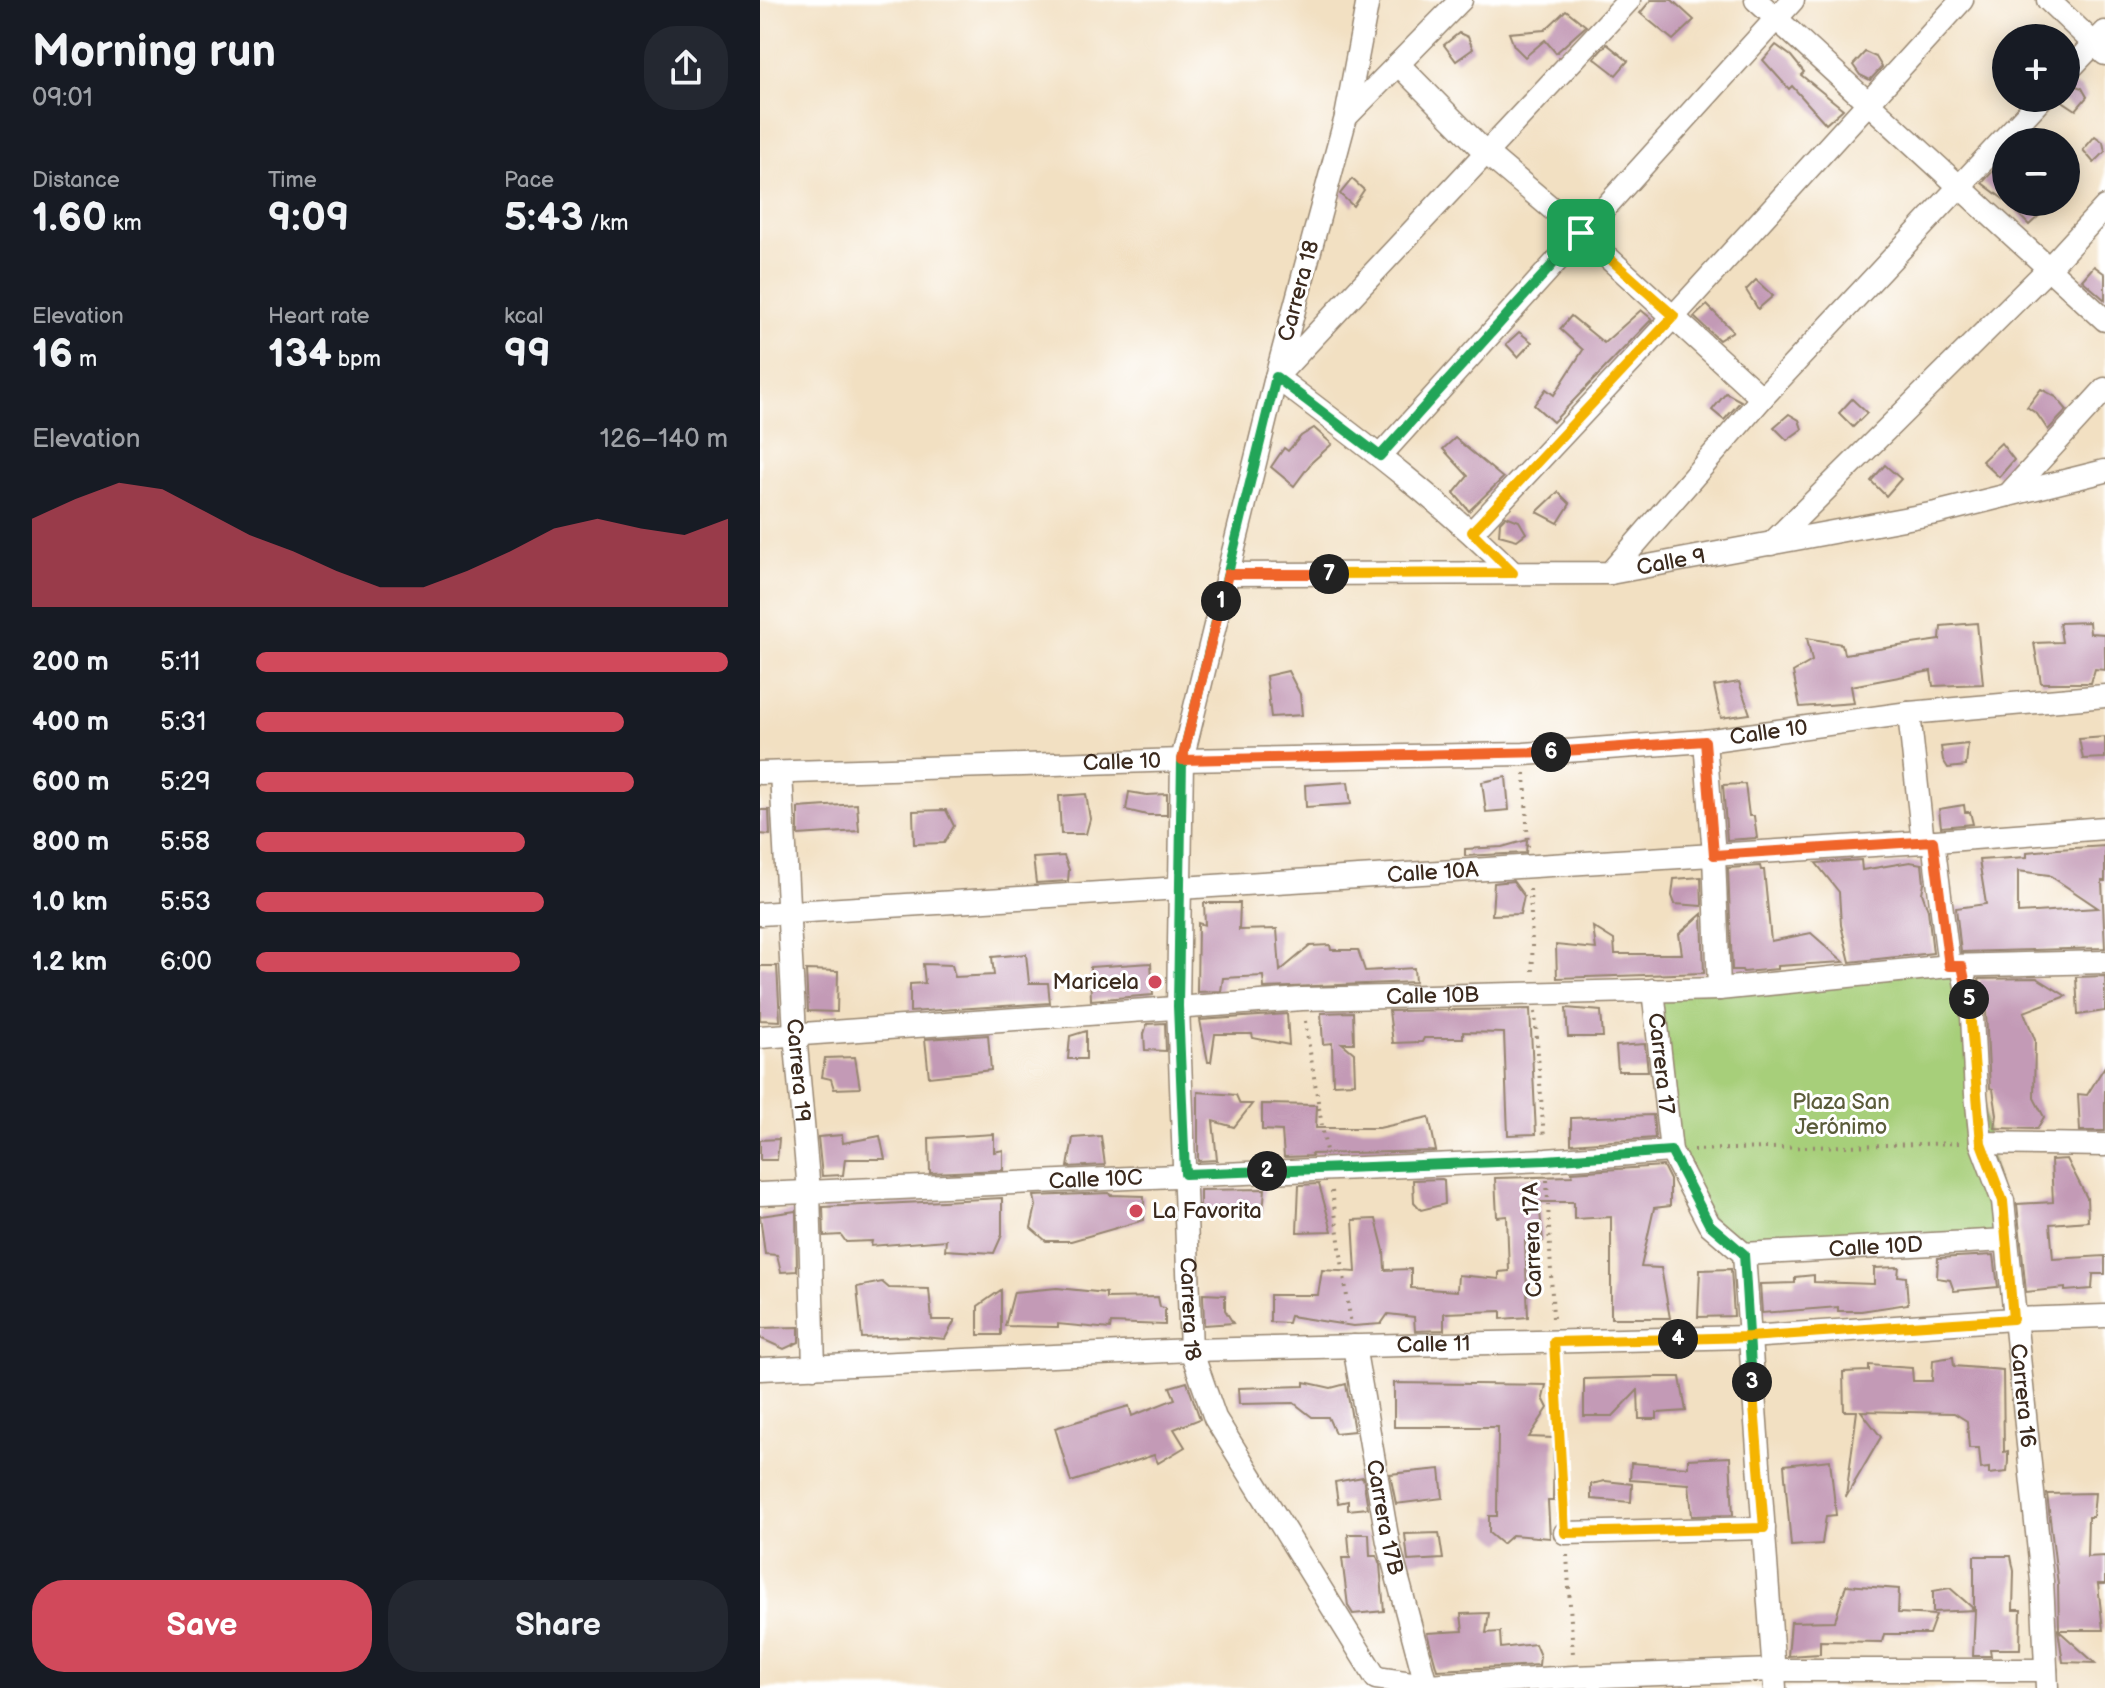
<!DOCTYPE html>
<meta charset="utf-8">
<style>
:root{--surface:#171b24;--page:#242831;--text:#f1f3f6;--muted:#9ea1a6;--accent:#d1495b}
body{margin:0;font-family:"Balsamiq Sans",sans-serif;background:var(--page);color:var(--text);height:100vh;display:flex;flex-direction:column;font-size:30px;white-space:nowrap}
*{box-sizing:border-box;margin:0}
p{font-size:26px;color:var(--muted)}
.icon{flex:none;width:44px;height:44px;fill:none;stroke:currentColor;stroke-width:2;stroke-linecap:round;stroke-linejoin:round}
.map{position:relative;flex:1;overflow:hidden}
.drawer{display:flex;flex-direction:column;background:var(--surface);width:760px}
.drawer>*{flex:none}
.fabs{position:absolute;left:1232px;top:24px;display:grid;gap:16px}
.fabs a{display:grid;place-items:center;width:88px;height:88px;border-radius:50%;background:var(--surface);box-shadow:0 4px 20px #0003;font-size:40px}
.pin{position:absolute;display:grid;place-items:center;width:68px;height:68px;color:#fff;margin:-34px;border-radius:16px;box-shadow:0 4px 12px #0006}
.km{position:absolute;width:40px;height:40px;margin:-20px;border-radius:50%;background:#222;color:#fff;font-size:22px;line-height:40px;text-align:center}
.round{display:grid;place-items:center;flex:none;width:84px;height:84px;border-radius:32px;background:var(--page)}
.headline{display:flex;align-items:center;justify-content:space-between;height:136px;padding:0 32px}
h1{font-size:44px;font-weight:700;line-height:60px}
.stats{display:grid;grid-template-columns:repeat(3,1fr);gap:12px;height:136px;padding:8px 32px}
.stats div{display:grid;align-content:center}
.stats b{font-size:40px;font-weight:700}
.stats small{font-size:22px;font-weight:400}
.stats p{font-size:22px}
.chart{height:224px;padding:16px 32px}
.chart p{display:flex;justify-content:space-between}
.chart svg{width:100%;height:144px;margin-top:8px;fill:var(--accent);opacity:.7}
.action{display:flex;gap:16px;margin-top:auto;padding:16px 32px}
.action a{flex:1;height:92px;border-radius:32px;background:var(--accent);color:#fff;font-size:32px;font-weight:700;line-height:92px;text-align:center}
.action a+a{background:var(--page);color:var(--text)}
ul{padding:0 32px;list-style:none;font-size:26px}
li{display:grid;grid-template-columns:128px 96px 1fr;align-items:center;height:60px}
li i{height:20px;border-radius:10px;background:var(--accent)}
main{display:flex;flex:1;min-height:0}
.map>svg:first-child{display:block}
</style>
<main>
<section class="drawer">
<div class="headline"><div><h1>Morning run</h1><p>09:01</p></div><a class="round"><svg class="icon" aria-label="share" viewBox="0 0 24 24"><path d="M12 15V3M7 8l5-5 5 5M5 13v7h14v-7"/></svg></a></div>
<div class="stats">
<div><p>Distance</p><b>1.60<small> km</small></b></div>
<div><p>Time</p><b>9:09</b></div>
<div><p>Pace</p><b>5:43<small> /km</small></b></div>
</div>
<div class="stats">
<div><p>Elevation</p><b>16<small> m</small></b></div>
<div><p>Heart rate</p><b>134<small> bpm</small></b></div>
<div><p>kcal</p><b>99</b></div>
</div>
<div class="chart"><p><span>Elevation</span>126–140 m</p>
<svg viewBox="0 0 160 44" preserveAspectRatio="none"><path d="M0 44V17L10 11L20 6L30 8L40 15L50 22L60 27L70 33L80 38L90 38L100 33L110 27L120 20L130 17L140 20L150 22L160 17V44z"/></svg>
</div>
<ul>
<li><b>200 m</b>5:11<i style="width:100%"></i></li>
<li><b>400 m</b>5:31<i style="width:78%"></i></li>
<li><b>600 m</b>5:29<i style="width:80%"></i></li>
<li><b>800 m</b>5:58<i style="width:57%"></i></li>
<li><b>1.0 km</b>5:53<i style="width:61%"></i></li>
<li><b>1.2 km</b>6:00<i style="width:56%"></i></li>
</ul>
<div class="action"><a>Save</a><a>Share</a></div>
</section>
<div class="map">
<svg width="1345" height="1688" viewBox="0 0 1345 1688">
<rect width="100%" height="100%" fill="#fff"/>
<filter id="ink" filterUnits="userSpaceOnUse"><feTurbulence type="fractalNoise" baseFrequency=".0125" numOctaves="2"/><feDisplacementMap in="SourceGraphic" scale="16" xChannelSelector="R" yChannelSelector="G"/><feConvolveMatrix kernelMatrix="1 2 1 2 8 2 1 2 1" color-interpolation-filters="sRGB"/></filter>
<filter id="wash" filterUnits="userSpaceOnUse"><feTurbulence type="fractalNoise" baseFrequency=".006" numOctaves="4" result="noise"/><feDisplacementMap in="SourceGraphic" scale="32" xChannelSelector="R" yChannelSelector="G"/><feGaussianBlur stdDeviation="1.8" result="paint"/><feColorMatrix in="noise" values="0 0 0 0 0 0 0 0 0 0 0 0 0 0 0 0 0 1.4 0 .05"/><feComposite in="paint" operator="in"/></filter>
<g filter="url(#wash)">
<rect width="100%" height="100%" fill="#f2e0c2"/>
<polygon fill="#a7cf7a" stroke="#717c4c" stroke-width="2" points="1200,969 1245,1241 989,1253 952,1221 915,1155 898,994"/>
<g id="blocks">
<g fill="#c39ab6" fill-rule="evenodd">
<polygon points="891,0 912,0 934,20 913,40 880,13"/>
<polygon points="806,10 826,26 796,53 785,40 765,57 754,46 749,33 785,30"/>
<polygon points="699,33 708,37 713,49 696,61 684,45"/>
<polygon points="847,44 868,61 856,75 834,58"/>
<polygon points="1016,45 1031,56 1044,72 1041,75 1083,109 1066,124 1032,86 1029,89 1003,60"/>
<polygon points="1105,52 1116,57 1122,67 1110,80 1100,75 1093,65"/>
<polygon points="1313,85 1322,88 1327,97 1316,110 1298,98 1306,98 1306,90"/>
<polygon points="1335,136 1343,142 1345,152 1334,163 1323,150"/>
<polygon points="1246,157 1246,201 1222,183"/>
<polygon points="592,179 604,190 593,206 580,194"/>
<polygon points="1247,202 1271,202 1282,213 1269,225"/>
<polygon points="1334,266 1345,274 1345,300 1322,280"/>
<polygon points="996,280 1013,296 998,309 986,290"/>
<polygon points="947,305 973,331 959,340 934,317"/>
<polygon points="881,310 892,319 793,422 774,405 786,389 794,395 823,350 800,329 811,316 844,343"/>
<polygon points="759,332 772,342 758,357 746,344"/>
<polygon points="1281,389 1296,397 1307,410 1288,430 1277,414 1267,407"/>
<polygon points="966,393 981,401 964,420 952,410"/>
<polygon points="1092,399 1107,413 1093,427 1079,413"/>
<polygon points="1029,414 1039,420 1042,429 1027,440 1014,427"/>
<polygon points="554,428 572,444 552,462 534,486 511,467 524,448 528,451 541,436"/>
<polygon points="695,438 743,478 709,511 694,493 708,476 683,449"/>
<polygon points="1241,443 1254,460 1239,477 1222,461"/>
<polygon points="1125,465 1141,479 1126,496 1111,481"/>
<polygon points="798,492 810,504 798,523 777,512"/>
<polygon points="746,516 759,521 766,533 757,540 739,535 740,522"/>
<polygon points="1329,622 1330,633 1345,634 1345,670 1335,669 1331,683 1281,683 1274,643 1302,642 1299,623"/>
<polygon points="1217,623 1223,684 1173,686 1171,671 1091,686 1094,703 1040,707 1033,672 1052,661 1047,638 1082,644 1084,654 1180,640 1181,626"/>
<polygon points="528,671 540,694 542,715 511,717 506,676"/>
<polygon points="979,682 990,714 961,718 954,686"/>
<polygon points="1345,737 1345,758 1323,759 1319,739"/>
<polygon points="1208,744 1206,766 1188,768 1183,760 1181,747"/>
<polygon points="746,777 749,810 726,812 722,782"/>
<polygon points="588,782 591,804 546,807 545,785"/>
<polygon points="985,784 989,816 994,816 997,838 967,840 963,785"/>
<polygon points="369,792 387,795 407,794 407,815 387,815 366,810"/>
<polygon points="326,794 330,819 326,834 301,834 299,796"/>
<polygon points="97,804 99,831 38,835 38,808"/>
<polygon points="1204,805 1205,812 1210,812 1213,824 1181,827 1179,809"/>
<polygon points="0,810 9,810 10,835 0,834"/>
<polygon points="186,810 194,826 184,843 154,844 153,811"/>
<polygon points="767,840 766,853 705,856 705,849 742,847"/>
<path d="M 1345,846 L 1345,881 L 1342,881 L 1345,948 L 1201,952 L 1196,908 L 1226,904 L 1219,860 L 1267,857 L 1267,852 L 1298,849 ZM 1258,871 L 1289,875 L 1338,908 L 1258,913 Z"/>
<polygon points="304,856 309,870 308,881 276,883 273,858"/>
<polygon points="1101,860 1102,870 1150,862 1162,864 1164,883 1162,893 1168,910 1173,953 1090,962 1081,925 1079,892 1056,863"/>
<polygon points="1000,866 1001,870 1004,870 1011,941 1051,933 1084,962 1018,966 1018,969 983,972 982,970 972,970 968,868"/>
<polygon points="941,877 942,906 915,904 912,896 914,879"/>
<polygon points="753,881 764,896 760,914 732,915 734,883"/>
<polygon points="444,903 480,903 479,930 517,929 520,971 550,946 570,945 571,950 598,950 605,971 654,968 655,982 504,988 503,976 463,978 461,991 437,992 438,923 445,925"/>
<polygon points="942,914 944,973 797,978 796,945 836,949 833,927 854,940 855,954 922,954 919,934"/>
<polygon points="266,954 269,983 288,983 290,1003 150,1012 150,984 165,983 163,964 192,965 195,977 234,975 232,957"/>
<polygon points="391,963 393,995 331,1000 330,967"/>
<polygon points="0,966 17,966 20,1021 0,1020"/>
<polygon points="46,970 78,971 77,1012 48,1011"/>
<polygon points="1345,976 1345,1011 1318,1015 1316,977"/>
<polygon points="1277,978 1306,996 1264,1012 1275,1040 1274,1098 1284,1117 1277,1129 1235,1128 1237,1115 1233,1089 1230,1088 1226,1012 1219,979"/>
<polygon points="806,1008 841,1011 843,1037 808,1037"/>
<polygon points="770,1009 776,1134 748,1135 744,1033 703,1032 703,1038 664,1038 662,1042 633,1043 629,1011"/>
<polygon points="593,1012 594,1043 582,1043 594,1053 595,1083 573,1084 572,1043 563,1044 561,1013"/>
<polygon points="527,1014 529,1045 493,1038 492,1034 455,1034 451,1062 448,1062 440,1020"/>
<polygon points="405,1023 406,1051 385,1050 384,1034 387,1024"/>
<polygon points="326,1031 326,1059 308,1059 310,1036"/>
<polygon points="228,1035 231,1070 169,1077 165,1039"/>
<polygon points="885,1044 888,1071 858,1071 856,1046"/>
<polygon points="95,1057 100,1088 74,1089 71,1079 62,1077 65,1058"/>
<polygon points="1345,1066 1345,1131 1320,1131 1318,1094 1327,1095"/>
<polygon points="438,1092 476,1095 480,1104 492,1104 474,1127 453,1121 457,1160 438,1161"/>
<polygon points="502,1104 557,1105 556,1128 619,1128 669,1117 676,1151 551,1154 552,1156 524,1157 522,1131 502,1130"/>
<polygon points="893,1115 895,1138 811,1144 811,1118"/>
<polygon points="234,1134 234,1152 243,1150 243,1170 170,1173 169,1138"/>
<polygon points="82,1135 83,1143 120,1136 125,1159 85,1159 83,1175 62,1176 58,1137"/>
<polygon points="341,1136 345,1165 308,1167 313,1138"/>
<polygon points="19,1139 17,1160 0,1160 0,1140"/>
<polygon points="1307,1159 1327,1198 1328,1221 1290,1224 1293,1259 1345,1256 1345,1274 1333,1274 1332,1289 1305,1291 1305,1288 1266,1292 1257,1204 1293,1202 1291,1160"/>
<polygon points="903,1166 910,1180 910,1206 894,1208 881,1267 901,1268 910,1318 851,1318 851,1217 814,1219 814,1202 779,1202 783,1241 765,1241 768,1317 741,1319 741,1311 684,1313 684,1330 655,1331 654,1317 628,1314 621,1324 593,1326 530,1316 528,1323 510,1322 510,1295 558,1295 562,1270 596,1272 593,1220 616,1219 624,1251 625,1270 651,1269 651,1288 697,1291 698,1275 739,1279 739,1272 749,1271 747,1216 737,1217 735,1178 813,1176 812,1172"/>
<polygon points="682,1179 684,1180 685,1204 661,1210 654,1202 653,1180"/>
<polygon points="559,1184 572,1231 537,1232 539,1185"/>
<polygon points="505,1189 503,1212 440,1215 440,1190"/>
<polygon points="349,1193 350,1195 384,1196 384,1220 311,1241 286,1241 271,1228 276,1206 274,1196"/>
<polygon points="242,1198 242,1235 234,1253 185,1250 186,1240 111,1246 112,1241 86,1242 81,1235 64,1236 63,1207"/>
<polygon points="36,1211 37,1271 21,1272 17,1255 5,1254 0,1216"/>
<polygon points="1234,1255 1238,1287 1194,1291 1190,1280 1177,1278 1178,1258"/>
<polygon points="1139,1267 1138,1276 1146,1277 1148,1304 1101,1311 1078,1311 1078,1307 1002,1313 1000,1284 1035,1283 1035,1277 1054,1275 1054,1282 1114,1284 1114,1268"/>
<polygon points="971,1269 974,1316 938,1317 940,1270"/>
<polygon points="122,1282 129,1288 169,1289 172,1320 195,1320 185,1339 151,1336 102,1338 97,1287"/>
<polygon points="297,1288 346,1293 346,1298 398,1297 400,1307 405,1308 405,1325 351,1323 350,1329 298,1324 298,1327 245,1326 254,1292"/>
<polygon points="241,1290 241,1335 218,1335 218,1306"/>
<polygon points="443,1294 465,1295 465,1310 473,1323 444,1325"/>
<polygon points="39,1327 39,1342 24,1349 0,1338 0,1328"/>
<polygon points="1193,1357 1194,1366 1243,1370 1244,1452 1248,1451 1248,1461 1247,1472 1229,1474 1229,1468 1221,1469 1219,1448 1209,1448 1207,1421 1194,1413 1101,1411 1121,1437 1086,1497 1097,1411 1084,1411 1083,1372 1109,1371 1109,1365 1152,1368 1153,1381 1172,1381 1173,1360"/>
<polygon points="897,1377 920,1377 926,1411 897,1413 897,1419 879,1419 878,1390 853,1416 824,1416 824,1379"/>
<polygon points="427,1382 440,1419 414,1429 425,1447 398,1463 394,1455 311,1482 295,1428 369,1406 372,1416 415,1399 410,1387"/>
<polygon points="544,1382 571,1388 586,1384 594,1431 575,1433 568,1417 552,1417 534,1403 479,1404 478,1388 544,1386"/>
<polygon points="634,1383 786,1385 783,1398 788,1408 769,1437 794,1438 793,1501 788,1501 790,1538 752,1535 742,1544 729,1533 729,1516 737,1516 738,1427 634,1427"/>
<polygon points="970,1457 973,1515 932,1516 929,1484 870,1480 871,1463 928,1467 928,1459"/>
<polygon points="1070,1460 1076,1515 1066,1516 1062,1544 1031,1546 1024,1465"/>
<polygon points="680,1469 683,1498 636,1504 630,1474"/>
<polygon points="603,1477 608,1508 588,1510 588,1501 578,1503 575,1482"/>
<polygon points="845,1481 872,1484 871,1502 831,1499 831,1484"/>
<polygon points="1335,1493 1333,1517 1328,1517 1327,1557 1345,1556 1345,1584 1338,1584 1343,1630 1299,1630 1298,1585 1287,1494"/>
<polygon points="679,1533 683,1559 648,1561 645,1534"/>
<polygon points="588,1534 609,1534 610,1556 617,1556 620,1565 624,1611 593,1614 588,1606 582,1558 590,1558"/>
<polygon points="1214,1556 1251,1556 1254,1571 1253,1610 1261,1610 1260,1649 1230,1649 1231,1656 1213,1656 1215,1610 1173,1612 1173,1591 1190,1588 1214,1609"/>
<polygon points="1086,1585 1139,1589 1138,1613 1176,1615 1169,1634 1124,1634 1122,1642 1060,1641 1060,1654 1028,1656 1031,1622 1075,1621"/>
<polygon points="729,1613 726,1633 740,1632 741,1648 775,1644 780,1656 779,1665 677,1670 667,1633 703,1631 701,1614"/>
<polygon points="1298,1630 1335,1663 1303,1662"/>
</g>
</g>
</g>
<g filter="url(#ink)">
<use href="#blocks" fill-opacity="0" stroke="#968570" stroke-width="2"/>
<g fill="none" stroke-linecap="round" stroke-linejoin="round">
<g stroke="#968570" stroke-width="25">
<g id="street">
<path id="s1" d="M 608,0 L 586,117 L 516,377 L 422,760 L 418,1006 L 431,1350 L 455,1418 L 616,1678 L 666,1685 L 814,1677 L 1014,1670 L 1286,1670"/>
<polyline points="996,0 1345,320"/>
<polyline points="1288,0 1345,54"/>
<polyline points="638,64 726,153 821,233 1002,398"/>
<polyline points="1306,73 1345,32"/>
<polyline points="586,117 701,0"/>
<polyline points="620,456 1033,0"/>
<polyline points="1248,495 1345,389"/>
<polyline points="712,532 914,316 1202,0"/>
<polyline points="1011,544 1289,268 1345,207"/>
<path d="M 753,573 C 680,500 598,439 516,377 L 869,0"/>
<polyline points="850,573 1002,398 1282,98"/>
<path id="s2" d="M 468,574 L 850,573 L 1176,513 L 1345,471"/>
<polyline points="1149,713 1163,842"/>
<polyline points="945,741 954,855 959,989"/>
<path id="s3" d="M 0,773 L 422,760 L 764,754 L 945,741 L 1149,713 L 1345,696"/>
<path id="s4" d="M 21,773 L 35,1034 L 49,1191 L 54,1367"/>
<polyline points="1173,841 1189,966"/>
<path id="s5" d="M 0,914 L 1163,842 L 1345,828"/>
<path id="s6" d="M 1202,966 L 1212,1016 L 1216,1094 L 1221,1143 L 1243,1201 L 1282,1581 L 1287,1688"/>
<path id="s7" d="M 893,990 L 911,1151 L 949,1224 L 984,1254 L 1015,1688"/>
<path id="s8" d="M 0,1037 L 542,999 L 959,989 L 1189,966 L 1345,962"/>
<polyline points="1221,1143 1345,1145"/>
<path id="s9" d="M 0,1194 L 786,1160 L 911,1151"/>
<path id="s10" d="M 984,1254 L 1246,1240"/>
<path id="s11" d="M 594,1346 L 628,1542 L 667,1688"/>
<path id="s12" d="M 0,1369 L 431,1350 L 989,1337 L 1253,1319 L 1345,1316"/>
<polyline points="805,1533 1004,1528"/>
</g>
</g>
<g stroke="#968570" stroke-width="4" stroke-dasharray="2 6" stroke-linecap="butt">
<polyline points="765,773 768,848"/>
<polyline points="770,889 773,972"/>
<polyline points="775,1012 784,1139"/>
<polyline points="545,1021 566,1151"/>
<polyline points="933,1150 1200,1143"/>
<polyline points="787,1180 793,1319"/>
<polyline points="572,1191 591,1325"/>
<polyline points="795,1364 804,1511"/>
<polyline points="807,1555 813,1654"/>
</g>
<use href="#street" stroke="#fff" stroke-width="22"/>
</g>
</g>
<g fill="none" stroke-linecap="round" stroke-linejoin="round" filter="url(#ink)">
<g stroke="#fff" stroke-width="16">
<polyline id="split-1" points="461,601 516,377 620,456 821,233"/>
</g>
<g stroke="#fff" stroke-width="16">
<polyline id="split-2" points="461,601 422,760 418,1006 425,1174 507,1171"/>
</g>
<g stroke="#fff" stroke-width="16">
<polyline id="split-3" points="507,1171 786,1160 911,1151 949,1224 984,1254 992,1382"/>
</g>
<g stroke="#fff" stroke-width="16">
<polyline id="split-4" points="918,1339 794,1342 805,1533 1004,1528 992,1382"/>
</g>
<g stroke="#fff" stroke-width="16">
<polyline id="split-5" points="918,1339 989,1337 1253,1319 1243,1201 1221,1143 1209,999"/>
</g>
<g stroke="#fff" stroke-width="16">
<polyline id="split-6" points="791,752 945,741 954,855 1173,841 1189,966 1202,966 1209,999"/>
</g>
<g stroke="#fff" stroke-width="16">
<polyline id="split-7" points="569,574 468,574 422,760 791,752"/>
</g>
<g stroke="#fff" stroke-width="16">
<polyline id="split-8" points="569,574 753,573 712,532 914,316 821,233"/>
</g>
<use href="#split-1" stroke="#22a559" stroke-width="10"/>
<use href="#split-2" stroke="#22a559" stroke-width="10"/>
<use href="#split-3" stroke="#22a559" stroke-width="10"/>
<use href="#split-4" stroke="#f5b400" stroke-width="10"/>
<use href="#split-5" stroke="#f5b400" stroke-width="10"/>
<use href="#split-6" stroke="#f0652b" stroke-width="10"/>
<use href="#split-7" stroke="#f0652b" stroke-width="10"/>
<use href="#split-8" stroke="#f5b400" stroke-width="10"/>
</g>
<g fill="#d1495b" stroke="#fff" stroke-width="3">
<circle cx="395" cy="982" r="8"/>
<circle cx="376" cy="1211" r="8"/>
</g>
<g text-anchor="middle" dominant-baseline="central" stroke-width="6" stroke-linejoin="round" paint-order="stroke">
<g font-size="22" fill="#3b2a1e" stroke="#fff">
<text transform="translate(539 291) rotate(-75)">Carrera 18</text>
<text stroke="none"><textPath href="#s2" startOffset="444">Calle 9</textPath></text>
<text stroke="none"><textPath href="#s3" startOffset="1010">Calle 10</textPath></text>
<text stroke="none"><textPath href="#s3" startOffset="362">Calle 10</textPath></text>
<text stroke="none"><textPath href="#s5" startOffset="674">Calle 10A</textPath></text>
<text stroke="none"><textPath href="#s8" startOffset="674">Calle 10B</textPath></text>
<text stroke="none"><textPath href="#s7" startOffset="74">Carrera 17</textPath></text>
<text stroke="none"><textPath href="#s4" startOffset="298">Carrera 19</textPath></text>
<text stroke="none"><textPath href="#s9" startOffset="336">Calle 10C</textPath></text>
<text transform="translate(773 1240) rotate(-92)">Carrera 17A</text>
<text stroke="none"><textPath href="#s10" startOffset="132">Calle 10D</textPath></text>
<text stroke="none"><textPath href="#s1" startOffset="1332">Carrera 18</textPath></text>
<text stroke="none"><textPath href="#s12" startOffset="674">Calle 11</textPath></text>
<text stroke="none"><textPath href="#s6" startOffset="436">Carrera 16</textPath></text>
<text stroke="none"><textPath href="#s11" startOffset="174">Carrera 17B</textPath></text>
</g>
<g font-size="22" fill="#3b2a1e" stroke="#fff" text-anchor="end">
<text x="379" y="982">Maricela</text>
<text x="392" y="1211" text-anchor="start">La Favorita</text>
</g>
<g font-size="22" fill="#5b5c3a" stroke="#fff">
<text x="1081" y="1102">Plaza San<tspan x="1081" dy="25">Jerónimo</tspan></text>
</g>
</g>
</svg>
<div class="fabs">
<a>+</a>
<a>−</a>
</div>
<div class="pin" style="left:821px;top:233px;background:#1e9e55"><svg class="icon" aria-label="arrive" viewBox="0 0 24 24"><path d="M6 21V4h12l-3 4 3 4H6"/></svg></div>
<b class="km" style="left:461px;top:601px">1</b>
<b class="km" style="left:507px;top:1171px">2</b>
<b class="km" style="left:992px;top:1382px">3</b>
<b class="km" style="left:918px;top:1339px">4</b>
<b class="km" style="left:1209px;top:999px">5</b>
<b class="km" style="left:791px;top:752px">6</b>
<b class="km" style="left:569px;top:574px">7</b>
</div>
</main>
